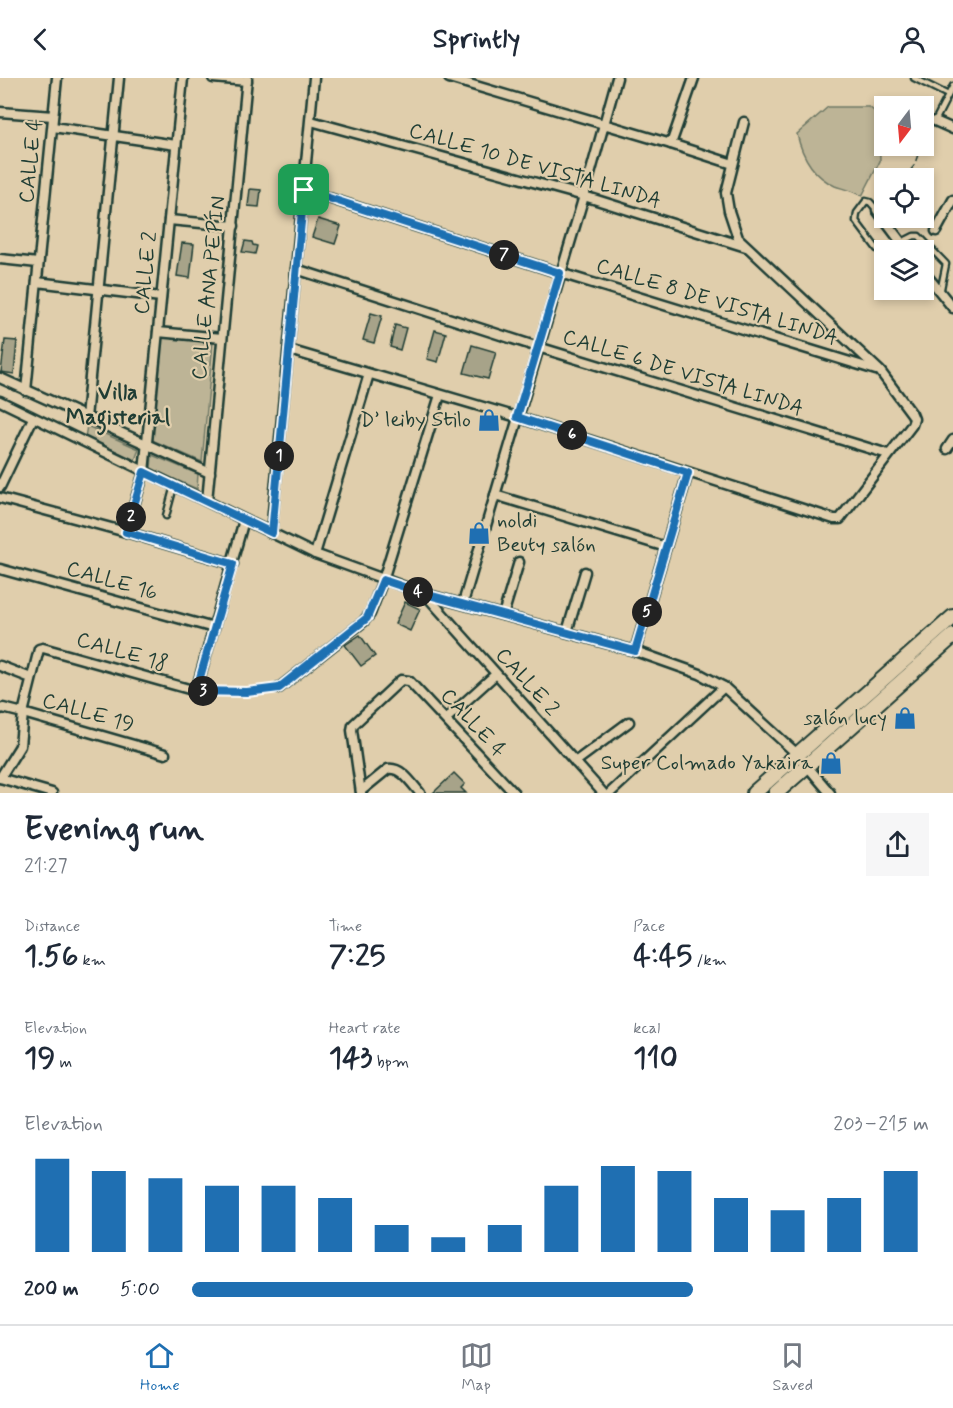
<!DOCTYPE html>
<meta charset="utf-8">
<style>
:root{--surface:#fff;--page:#f6f6f7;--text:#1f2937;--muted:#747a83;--line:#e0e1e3;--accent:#1f6fb2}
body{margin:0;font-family:Mynerve,sans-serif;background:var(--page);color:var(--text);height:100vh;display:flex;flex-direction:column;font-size:22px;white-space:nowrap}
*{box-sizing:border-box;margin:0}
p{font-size:20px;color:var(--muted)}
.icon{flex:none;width:33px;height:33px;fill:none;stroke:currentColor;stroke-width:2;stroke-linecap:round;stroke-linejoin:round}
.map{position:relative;height:715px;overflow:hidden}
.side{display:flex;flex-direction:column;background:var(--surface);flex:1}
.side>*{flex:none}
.needle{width:39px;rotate:196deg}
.fabs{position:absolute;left:874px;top:18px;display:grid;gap:12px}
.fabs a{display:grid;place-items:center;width:60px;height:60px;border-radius:0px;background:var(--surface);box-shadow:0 3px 9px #0003;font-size:30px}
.pin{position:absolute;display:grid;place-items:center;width:51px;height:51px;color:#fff;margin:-26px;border-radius:12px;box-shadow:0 3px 9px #0006}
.km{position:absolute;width:30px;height:30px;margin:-15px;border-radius:50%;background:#222;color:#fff;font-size:16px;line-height:30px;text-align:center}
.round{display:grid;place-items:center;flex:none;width:63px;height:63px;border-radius:0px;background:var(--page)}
.summary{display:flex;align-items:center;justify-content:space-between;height:102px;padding:0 24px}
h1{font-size:33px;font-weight:800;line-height:45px}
.figures{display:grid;grid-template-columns:repeat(3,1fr);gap:9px;height:102px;padding:6px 24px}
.figures div{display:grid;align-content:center}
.figures b{font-size:30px;font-weight:800}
.figures small{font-size:16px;font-weight:400}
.figures p{font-size:16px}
.chart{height:168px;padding:12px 24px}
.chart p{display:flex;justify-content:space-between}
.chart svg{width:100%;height:108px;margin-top:6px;stroke:var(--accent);stroke-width:6}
ul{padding:0 24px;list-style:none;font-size:20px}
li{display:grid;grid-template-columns:96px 72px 1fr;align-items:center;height:45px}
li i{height:15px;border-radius:8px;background:var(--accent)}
header{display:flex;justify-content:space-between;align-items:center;height:78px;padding:0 24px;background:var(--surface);font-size:27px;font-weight:800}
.tab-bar{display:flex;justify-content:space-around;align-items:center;height:84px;border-top:2px solid var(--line);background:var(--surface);font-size:16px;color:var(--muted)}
.tab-bar a{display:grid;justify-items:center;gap:3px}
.tab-bar .active{color:var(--accent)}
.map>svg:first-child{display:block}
</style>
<header><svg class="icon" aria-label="back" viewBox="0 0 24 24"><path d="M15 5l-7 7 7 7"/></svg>Sprintly<svg class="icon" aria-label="person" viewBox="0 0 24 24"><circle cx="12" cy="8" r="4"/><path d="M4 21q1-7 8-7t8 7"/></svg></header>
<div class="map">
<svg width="953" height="715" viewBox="0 0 953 715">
<rect width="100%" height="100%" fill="#e0ceac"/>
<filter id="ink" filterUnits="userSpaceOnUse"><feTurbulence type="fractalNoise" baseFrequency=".0167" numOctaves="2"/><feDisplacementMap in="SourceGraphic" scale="12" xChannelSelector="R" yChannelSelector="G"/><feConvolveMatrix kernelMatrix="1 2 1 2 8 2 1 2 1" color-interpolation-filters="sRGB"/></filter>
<g filter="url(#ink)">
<g fill="#bdb496" stroke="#6e7865" stroke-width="1.5">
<path d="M 828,29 L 869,29 L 879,37 L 880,83 L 862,118 C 853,113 844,111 835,108 C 813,98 802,78 797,56 Z"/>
<polygon points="162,259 213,265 202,384 152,362"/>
<polygon points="87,348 139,371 135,382 85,359"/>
<polygon points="152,377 198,396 197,411 151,391"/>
</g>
<g fill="#a7a389" stroke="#1f3d34" stroke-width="1.5">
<polygon points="250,111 261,112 259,129 248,128"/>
<polygon points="318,141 341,148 335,166 312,159"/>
<polygon points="245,163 252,164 253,167 257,168 255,176 242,174"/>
<polygon points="182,165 194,166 190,200 177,198"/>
<polygon points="371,235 382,238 374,265 363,262"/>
<polygon points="395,247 406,250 400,272 390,269"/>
<polygon points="435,252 446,255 438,284 427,281"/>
<polygon points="5,262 17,263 14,296 1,294"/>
<polygon points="472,267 496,274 488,301 464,295"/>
<polygon points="405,524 420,531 410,553 395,546"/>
<polygon points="360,557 375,578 361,588 345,567"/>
<polygon points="454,695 465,706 461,710 466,715 433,715"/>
</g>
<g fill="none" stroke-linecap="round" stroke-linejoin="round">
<g stroke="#1f3d34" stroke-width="9">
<g id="lane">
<polyline points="914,0 948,17"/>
<polyline points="924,39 935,43 953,8"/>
<polyline points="877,132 870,124 866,123 857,135 856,143 877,171 885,174"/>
<polyline points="902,164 914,158 919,158 946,186 940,215"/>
<polyline points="166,438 174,408"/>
</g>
</g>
<g stroke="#1f3d34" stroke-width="13">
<g id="street">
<polyline points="213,0 247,3"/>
<polyline points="449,0 671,66 733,86"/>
<polyline points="0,34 53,38"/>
<polyline points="311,43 584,118 746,169"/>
<polyline points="935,43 953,51"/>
<polyline points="53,49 176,67"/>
<polyline points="671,66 694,0"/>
<polyline points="304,112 560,195 876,292"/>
<polyline points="877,132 907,172"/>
<polyline points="169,142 234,148"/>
<polyline points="936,153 953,122"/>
<polyline points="0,181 38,185"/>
<polyline points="296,191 538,269 888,376"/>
<polyline points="924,194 953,230"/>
<polyline points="37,204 161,219"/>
<polyline points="158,254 222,260"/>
<polyline points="289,272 517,339 834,441 840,441 912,347 914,341 912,336 880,293 738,160 729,133 726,115 744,44"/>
<polyline points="0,300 210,395"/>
<polyline points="26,313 57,0"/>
<polyline points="0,323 315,476 425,516 635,573 700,596 724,609 797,676 830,715"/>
<polyline points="86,340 119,0"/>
<polyline points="947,371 953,362"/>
<polyline points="0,409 33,340"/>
<polyline points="495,417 666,469"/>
<polyline points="0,420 126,454 233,486"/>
<polyline points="207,423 247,0"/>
<polyline points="126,454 144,394 183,0"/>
<polyline points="271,455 314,0"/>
<polyline points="315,476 369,296"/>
<polyline points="0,491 214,550"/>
<polyline points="425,516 603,715"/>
<polyline points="463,525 584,118 617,0"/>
<polyline points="503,537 519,484"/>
<polyline points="567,554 585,494"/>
<polyline points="635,573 688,395"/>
<polyline points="0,588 31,600"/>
<polyline points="279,610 363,544 370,536 383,502 440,317"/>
<polyline points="0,631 3,630 23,635 165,676"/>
<polyline points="446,641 496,596"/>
<polyline points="575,684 629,644"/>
<polyline points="0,700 20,668 23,635 39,571 43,570 196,613 244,442"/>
<polyline points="0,700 52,715"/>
<path d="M 361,713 L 388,691 C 402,689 412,706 420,715"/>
<polyline points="361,715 352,652 353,647 401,602 409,603 514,715"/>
<polyline points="610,715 724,609"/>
</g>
</g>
<g stroke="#1f3d34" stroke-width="18">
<g id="primary">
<polyline points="754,715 953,539"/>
<polyline points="776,715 953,558"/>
</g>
</g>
<g stroke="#1f3d34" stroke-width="1.5" stroke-dasharray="6 4.5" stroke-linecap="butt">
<polyline points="924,61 930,51"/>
<polyline points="904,100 914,88 921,68"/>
<polyline points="880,125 885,118"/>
<polyline points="205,613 270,612"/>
</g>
<use href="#lane" stroke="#e0ceac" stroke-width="4.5"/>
<use href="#street" stroke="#e0ceac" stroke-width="8"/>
<use href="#primary" stroke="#e0ceac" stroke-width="14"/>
</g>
</g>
<g fill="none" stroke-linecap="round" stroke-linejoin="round" filter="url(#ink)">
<g stroke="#fff" stroke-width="12">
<polygon id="route" points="304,112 560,195 517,339 688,395 635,573 425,516 383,502 367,540 279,610 247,614 196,613 233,486 126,454 144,394 272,455"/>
</g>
<use href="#route" stroke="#1f6fb2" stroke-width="8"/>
</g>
<defs>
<g id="shop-bare" transform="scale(1.8)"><path d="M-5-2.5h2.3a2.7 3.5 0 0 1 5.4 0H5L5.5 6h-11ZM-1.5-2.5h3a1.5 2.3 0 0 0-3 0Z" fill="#1f6fb2" stroke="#e0ceac" stroke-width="2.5" paint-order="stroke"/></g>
</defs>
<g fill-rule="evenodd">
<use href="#shop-bare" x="489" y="342"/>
<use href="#shop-bare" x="479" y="455"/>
<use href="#shop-bare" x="905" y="640"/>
<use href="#shop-bare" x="831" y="685"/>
</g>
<g text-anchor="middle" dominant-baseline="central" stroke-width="4.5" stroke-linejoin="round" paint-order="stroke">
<g font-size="21" fill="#1f3d34" stroke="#e0ceac">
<text transform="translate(31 83) rotate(-84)">CALLE 4</text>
<text transform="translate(535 88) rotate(16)">CALLE 10 DE VISTA LINDA</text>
<text transform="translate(146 195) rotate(-84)">CALLE 2</text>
<text transform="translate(209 210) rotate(-84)">CALLE ANA PEPÍN</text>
<text transform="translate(717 224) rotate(17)">CALLE 8 DE VISTA LINDA</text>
<text transform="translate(683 295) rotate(17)">CALLE 6 DE VISTA LINDA</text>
<text transform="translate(112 503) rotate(16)">CALLE 16</text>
<text transform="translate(122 574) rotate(16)">CALLE 18</text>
<text transform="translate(527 604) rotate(48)">CALLE 2</text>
<text transform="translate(88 635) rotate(16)">CALLE 19</text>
<text transform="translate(473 645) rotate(47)">CALLE 4</text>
</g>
<g font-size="21" fill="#1f3d34" stroke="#e0ceac" text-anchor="end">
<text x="471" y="342">D’ leiby Stilo</text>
<text x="497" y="443" text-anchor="start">noldi<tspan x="497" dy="24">Beuty salón</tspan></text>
<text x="887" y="640">salón lucy</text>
<text x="813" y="685">Super Colmado Yakaira</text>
</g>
<g font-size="22" font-weight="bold" fill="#1f3d34" stroke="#e0ceac">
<text x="118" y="315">Villa<tspan x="118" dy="25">Magisterial</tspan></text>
</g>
</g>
</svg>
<div class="fabs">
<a><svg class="needle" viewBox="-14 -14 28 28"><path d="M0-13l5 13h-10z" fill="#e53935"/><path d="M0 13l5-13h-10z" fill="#747a83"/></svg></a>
<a><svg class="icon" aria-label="locate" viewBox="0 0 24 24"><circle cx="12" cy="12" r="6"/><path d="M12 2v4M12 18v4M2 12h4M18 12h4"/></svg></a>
<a><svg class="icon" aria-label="layers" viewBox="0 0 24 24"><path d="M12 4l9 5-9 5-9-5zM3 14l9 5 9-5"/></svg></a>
</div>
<div class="pin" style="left:304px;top:112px;background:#1e9e55"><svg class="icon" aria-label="arrive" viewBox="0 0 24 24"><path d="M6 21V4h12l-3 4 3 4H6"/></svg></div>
<b class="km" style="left:279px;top:378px">1</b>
<b class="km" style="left:131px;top:439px">2</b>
<b class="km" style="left:203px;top:613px">3</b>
<b class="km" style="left:418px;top:514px">4</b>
<b class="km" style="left:647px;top:534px">5</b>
<b class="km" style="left:572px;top:357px">6</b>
<b class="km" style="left:504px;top:177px">7</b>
</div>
<section class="side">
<div class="summary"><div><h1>Evening run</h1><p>21:27</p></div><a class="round"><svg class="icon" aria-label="share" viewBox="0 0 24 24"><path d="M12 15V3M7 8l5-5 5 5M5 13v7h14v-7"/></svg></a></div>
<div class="figures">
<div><p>Distance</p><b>1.56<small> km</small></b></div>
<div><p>Time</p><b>7:25</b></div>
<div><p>Pace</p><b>4:45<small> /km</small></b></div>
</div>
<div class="figures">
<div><p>Elevation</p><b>19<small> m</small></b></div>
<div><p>Heart rate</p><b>143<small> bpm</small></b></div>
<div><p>kcal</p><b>110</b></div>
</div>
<div class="chart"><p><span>Elevation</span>203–215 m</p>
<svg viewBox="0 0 160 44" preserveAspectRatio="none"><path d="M5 44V6M15 44V11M25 44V14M35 44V17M45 44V17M55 44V22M65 44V33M75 44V38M85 44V33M95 44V17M105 44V9M115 44V11M125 44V22M135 44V27M145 44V22M155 44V11"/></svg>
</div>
<ul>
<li><b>200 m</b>5:00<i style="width:68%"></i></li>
</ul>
</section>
<nav class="tab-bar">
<a class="active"><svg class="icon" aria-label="home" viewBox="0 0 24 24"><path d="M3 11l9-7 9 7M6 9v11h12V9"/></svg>Home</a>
<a><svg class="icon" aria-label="map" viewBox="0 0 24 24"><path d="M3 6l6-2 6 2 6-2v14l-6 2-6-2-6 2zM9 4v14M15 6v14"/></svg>Map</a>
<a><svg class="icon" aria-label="saved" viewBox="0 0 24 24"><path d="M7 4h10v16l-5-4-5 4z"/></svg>Saved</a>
</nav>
